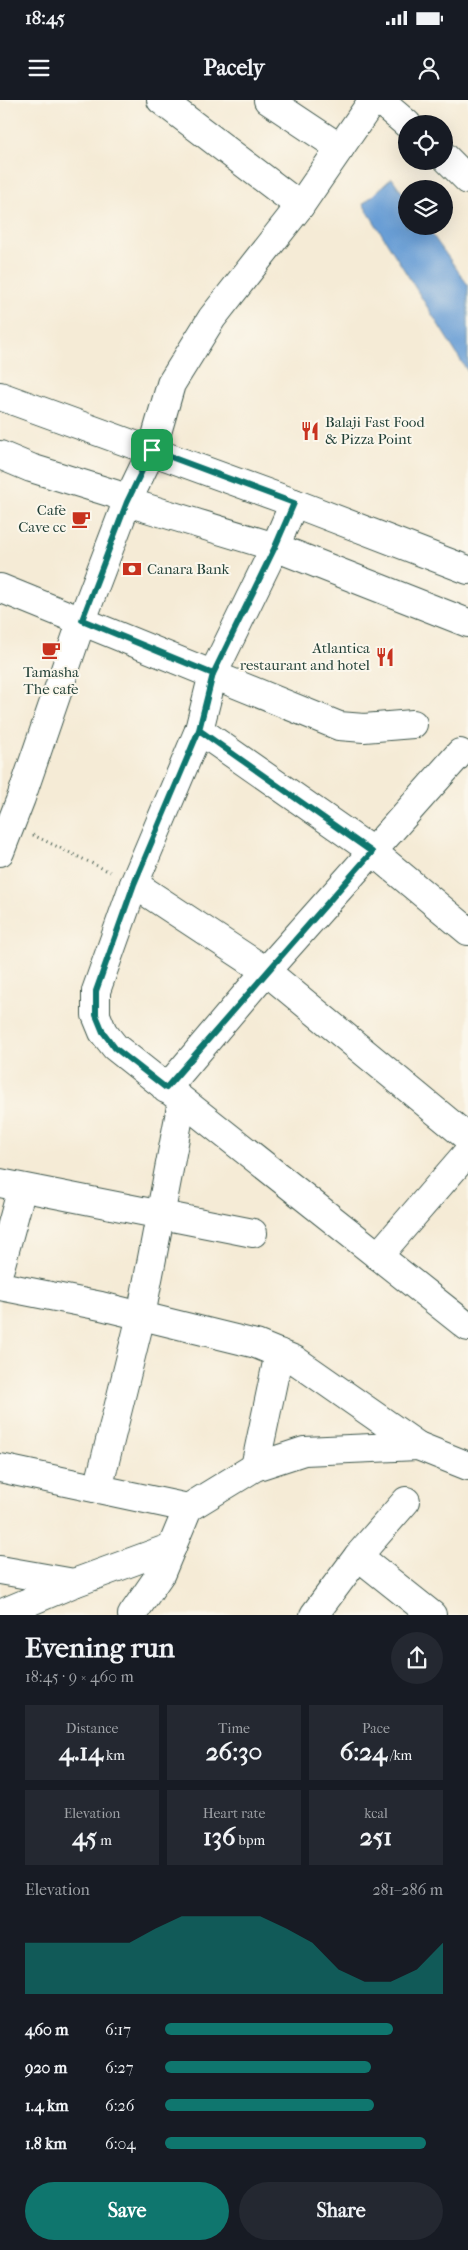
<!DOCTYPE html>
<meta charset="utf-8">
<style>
:root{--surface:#171b24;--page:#242831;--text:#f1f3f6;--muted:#9ea1a6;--accent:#0f766e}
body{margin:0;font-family:"IM FELL French Canon",serif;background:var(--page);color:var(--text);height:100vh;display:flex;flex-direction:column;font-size:19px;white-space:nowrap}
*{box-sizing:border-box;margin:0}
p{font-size:16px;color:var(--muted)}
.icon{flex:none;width:28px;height:28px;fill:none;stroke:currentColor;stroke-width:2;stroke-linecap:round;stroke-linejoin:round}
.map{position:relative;height:1515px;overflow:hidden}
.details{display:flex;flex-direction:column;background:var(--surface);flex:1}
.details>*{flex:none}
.buttons{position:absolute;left:398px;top:15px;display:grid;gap:10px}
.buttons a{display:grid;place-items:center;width:55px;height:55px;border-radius:50%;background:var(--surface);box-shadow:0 5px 20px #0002;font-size:25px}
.pin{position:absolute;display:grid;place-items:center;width:42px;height:42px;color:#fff;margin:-21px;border-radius:10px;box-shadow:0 2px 8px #0006}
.round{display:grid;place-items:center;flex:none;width:52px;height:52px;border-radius:26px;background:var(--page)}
.head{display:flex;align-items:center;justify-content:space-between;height:85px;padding:0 25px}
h1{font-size:28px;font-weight:800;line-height:38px}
.metrics{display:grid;grid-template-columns:repeat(3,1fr);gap:8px;height:85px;padding:5px 25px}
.metrics div{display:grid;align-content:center;border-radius:0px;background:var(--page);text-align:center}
.metrics b{font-size:25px;font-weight:800}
.metrics small{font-size:14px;font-weight:400}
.metrics p{font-size:14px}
.chart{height:140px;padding:10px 25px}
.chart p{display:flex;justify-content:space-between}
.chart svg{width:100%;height:90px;margin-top:5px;fill:var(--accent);opacity:.7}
.primary-button{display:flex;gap:10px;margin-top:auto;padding:10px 25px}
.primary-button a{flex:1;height:58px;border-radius:30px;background:var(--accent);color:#fff;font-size:20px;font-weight:800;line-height:58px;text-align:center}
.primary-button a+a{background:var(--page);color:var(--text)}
ul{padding:0 25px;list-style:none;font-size:16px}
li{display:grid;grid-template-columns:80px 60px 1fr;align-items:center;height:38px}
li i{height:12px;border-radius:6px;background:var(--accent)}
.status{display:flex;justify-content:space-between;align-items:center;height:35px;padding:0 25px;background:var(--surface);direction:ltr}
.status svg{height:14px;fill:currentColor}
header{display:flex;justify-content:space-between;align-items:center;height:65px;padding:0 25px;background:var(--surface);font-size:22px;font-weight:800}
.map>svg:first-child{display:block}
</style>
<div class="status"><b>18:45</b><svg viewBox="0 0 49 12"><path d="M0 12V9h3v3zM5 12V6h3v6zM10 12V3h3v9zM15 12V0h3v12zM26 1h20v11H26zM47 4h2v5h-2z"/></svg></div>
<header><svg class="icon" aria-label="menu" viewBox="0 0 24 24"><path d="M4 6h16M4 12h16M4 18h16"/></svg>Pacely<svg class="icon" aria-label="person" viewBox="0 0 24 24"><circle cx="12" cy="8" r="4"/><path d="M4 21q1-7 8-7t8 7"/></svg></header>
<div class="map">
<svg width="468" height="1515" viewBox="0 0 468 1515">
<rect width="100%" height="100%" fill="#fbf7ec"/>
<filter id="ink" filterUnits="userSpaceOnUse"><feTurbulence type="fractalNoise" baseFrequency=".02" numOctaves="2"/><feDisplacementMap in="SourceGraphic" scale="10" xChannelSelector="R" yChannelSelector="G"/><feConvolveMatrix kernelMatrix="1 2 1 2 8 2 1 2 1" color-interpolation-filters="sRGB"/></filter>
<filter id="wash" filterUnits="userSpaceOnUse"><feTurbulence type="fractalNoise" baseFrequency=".0096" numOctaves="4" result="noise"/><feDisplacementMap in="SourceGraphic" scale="20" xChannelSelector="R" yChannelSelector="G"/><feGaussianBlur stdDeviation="1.12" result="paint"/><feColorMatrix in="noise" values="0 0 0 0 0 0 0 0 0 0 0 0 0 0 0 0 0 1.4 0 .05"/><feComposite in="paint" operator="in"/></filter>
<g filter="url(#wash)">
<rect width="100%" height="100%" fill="#f5ebd6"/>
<polygon fill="#699ed5" stroke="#446e84" points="392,78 406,98 406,126 426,126 468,185 468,272 363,104"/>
</g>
<g filter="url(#ink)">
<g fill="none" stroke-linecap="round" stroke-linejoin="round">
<g stroke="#3f574c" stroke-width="30">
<g id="minor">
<polyline points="161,0 300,106"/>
<polyline points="268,0 340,48"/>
<polyline points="379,0 407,24"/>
<polyline points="444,56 468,80"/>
<polyline points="294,403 275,447 213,574 199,630 372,751 468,831"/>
<polyline points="0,488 339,626 364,628 413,624"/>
<polyline points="199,630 134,784 96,891 96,915 103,932 115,947 468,1227"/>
<polyline points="0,752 21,698 82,520 127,402 152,350 171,284 212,218 300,106 373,0"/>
<polyline points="134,784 266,871 468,1038"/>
<polyline points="166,989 266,871 460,653"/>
<polyline points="0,1083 253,1133"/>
<polyline points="378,1156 468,1052"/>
<polyline points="0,1168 22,1088"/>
<polyline points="0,1186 101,1206 256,1244 295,1260 418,1346 468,1366"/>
<polyline points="255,1367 279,1253"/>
<polyline points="0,1368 188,1408"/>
<polyline points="98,1389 141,1216 182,1001"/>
<polyline points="358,1456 432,1515"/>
<polyline points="0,1470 74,1483"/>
<polyline points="0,1514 74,1483 172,1447"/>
<polyline points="132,1515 161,1473 188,1408 255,1367 304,1351 418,1346"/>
<polyline points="314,1515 358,1456 406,1401"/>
</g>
</g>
<g stroke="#3f574c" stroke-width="30">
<g id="tertiary">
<polyline points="0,296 294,403 468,470"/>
<polyline points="0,355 31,368 115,394 127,402 275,447 468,523"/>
</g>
</g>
<polyline stroke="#3f574c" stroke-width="3" stroke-dasharray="1 4" stroke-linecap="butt" points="33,735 110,772"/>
<use href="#minor" stroke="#fff" stroke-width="28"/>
<use href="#tertiary" stroke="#fff" stroke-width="28"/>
</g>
</g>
<g fill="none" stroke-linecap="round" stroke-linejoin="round" filter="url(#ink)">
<g stroke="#fff" stroke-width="10">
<polyline id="route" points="152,350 127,402 82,520 213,574 199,630 134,784 96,891 96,915 103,932 115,948 166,988 372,752 199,630 213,574 275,447 294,403 152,350"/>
</g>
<use href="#route" stroke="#0f766e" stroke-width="6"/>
</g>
<defs>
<g id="restaurant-bare" transform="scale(1.5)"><path d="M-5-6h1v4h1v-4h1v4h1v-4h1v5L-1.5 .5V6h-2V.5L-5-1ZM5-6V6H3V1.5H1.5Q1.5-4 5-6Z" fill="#c8321e" stroke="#fbf7ec" stroke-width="2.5" paint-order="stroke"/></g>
<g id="cafe-bare" transform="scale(1.5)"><path d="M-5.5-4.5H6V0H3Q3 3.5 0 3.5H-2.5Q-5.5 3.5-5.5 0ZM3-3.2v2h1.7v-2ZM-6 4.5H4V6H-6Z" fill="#c8321e" stroke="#fbf7ec" stroke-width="2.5" paint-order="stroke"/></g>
<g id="bank-bare" transform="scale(1.5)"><path d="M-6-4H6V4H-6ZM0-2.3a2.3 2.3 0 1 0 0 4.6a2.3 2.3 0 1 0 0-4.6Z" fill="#c8321e" stroke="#fbf7ec" stroke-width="2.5" paint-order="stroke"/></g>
</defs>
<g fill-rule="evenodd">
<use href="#restaurant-bare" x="310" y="331"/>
<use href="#cafe-bare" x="81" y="419"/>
<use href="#bank-bare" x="132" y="469"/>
<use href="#cafe-bare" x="51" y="550"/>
<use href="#restaurant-bare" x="385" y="557"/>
</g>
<g text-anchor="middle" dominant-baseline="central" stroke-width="4" stroke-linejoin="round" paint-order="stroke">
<g font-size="15" fill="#1f3d34" stroke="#fbf7ec" text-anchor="start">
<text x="325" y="322">Balaji Fast Food<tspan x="325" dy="17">&amp; Pizza Point</tspan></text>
<text x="66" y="410" text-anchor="end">Cafe<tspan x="66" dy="17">Cave cc</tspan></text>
<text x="147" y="469">Canara Bank</text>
<text x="370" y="548" text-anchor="end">Atlantica<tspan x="370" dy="17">restaurant and hotel</tspan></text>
<text x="51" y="572" text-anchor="middle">Tamasha<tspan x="51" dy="17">The cafe</tspan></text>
</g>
</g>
</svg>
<div class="buttons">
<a><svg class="icon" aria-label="locate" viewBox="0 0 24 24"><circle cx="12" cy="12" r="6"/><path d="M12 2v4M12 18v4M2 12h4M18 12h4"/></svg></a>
<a><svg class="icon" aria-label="layers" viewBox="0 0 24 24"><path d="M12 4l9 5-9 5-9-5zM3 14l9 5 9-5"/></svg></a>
</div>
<div class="pin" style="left:152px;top:350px;background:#1e9e55"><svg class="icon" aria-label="arrive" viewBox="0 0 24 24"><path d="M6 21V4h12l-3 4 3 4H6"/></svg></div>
</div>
<section class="details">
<div class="head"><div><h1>Evening run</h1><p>18:45 · 9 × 460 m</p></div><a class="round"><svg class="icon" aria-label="share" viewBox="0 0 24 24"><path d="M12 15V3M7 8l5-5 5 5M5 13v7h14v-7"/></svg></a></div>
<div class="metrics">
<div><p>Distance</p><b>4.14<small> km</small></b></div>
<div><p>Time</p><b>26:30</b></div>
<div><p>Pace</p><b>6:24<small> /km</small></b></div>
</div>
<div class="metrics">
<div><p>Elevation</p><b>45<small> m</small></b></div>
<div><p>Heart rate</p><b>136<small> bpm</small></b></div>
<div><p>kcal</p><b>251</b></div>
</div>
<div class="chart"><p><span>Elevation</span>281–286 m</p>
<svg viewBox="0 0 160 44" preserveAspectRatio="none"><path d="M0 44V19L10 19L20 19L30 19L40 19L50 12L60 6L70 6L80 6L90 6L100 12L110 19L120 32L130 38L140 38L150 32L160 19V44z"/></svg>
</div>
<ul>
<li><b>460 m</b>6:17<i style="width:82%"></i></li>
<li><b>920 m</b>6:27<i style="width:74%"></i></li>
<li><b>1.4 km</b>6:26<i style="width:75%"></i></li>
<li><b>1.8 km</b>6:04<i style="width:94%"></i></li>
</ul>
<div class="primary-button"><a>Save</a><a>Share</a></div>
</section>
